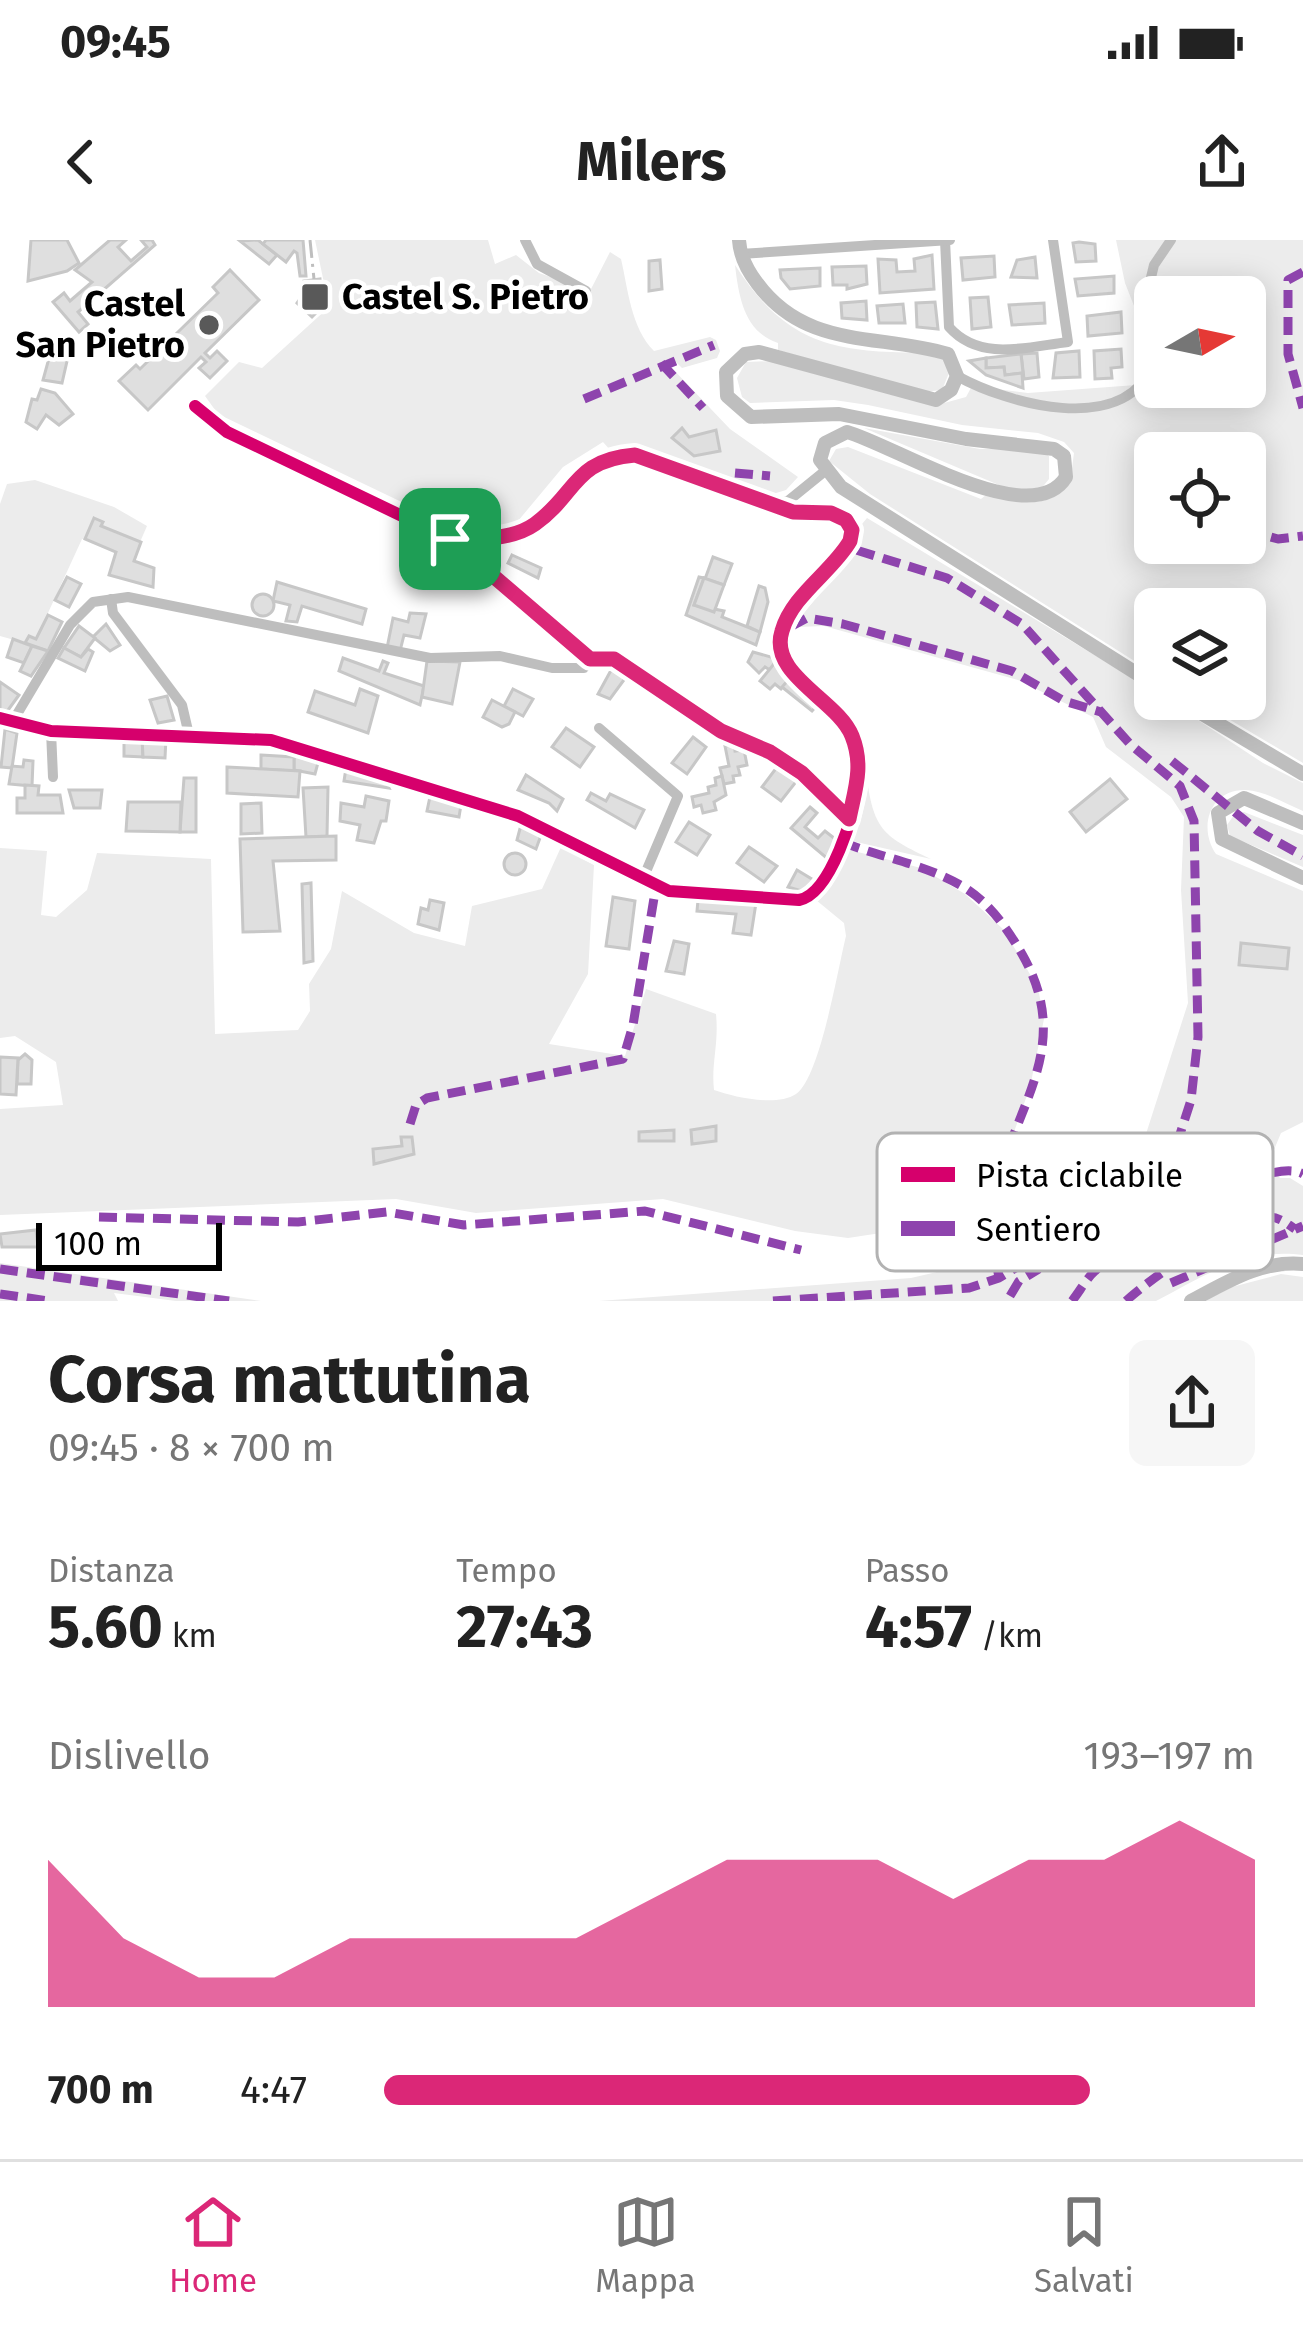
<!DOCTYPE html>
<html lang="it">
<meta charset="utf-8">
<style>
:root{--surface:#fff;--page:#f6f6f6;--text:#222;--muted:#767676;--line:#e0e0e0;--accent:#db2777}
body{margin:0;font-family:"Fira Sans",sans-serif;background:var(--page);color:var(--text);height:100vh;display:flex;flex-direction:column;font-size:45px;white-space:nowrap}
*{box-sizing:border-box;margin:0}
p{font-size:39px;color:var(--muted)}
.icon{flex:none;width:66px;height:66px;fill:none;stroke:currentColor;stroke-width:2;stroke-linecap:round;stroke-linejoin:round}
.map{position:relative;height:1061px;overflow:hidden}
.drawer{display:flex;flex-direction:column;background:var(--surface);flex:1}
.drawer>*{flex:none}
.needle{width:78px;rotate:81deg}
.tools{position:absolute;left:1134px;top:36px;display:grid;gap:24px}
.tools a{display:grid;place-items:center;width:132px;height:132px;border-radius:18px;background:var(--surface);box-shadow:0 6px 30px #0003;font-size:60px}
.scale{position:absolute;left:36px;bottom:30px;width:186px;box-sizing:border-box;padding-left:12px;border:6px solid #000;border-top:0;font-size:33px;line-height:42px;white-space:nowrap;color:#000;-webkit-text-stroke:9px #fff;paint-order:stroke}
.pin{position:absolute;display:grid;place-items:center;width:102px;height:102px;color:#fff;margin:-51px;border-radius:24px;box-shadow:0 6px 18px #0006}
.round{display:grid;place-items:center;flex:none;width:126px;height:126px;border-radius:18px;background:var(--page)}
.headline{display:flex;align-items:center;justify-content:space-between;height:204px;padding:0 48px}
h1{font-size:66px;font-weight:700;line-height:90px}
.metrics{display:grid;grid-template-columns:repeat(3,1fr);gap:18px;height:204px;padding:12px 48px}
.metrics div{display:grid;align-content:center}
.metrics b{font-size:60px;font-weight:700}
.metrics small{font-size:33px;font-weight:400}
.metrics p{font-size:33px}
.chart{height:336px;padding:24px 48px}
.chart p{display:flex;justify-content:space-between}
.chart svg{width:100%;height:216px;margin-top:12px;fill:var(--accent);opacity:.7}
ul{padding:0 48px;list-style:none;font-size:39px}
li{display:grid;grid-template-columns:192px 144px 1fr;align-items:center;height:90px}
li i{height:30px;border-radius:15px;background:var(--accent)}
.status{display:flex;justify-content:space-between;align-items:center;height:84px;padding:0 60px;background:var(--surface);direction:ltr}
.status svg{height:33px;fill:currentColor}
header{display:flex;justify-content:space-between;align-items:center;height:156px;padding:0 48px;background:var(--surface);font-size:54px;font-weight:700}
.tabs{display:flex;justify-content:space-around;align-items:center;height:168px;border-top:3px solid var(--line);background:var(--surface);font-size:33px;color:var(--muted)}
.tabs a{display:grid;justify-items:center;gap:6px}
.tabs .selected{color:var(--accent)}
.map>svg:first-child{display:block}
</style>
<div class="status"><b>09:45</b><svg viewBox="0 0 49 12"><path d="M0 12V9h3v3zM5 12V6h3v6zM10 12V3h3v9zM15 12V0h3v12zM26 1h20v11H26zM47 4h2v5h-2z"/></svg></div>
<header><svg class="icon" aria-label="back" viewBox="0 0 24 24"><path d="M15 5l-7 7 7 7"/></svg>Milers<svg class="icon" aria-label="share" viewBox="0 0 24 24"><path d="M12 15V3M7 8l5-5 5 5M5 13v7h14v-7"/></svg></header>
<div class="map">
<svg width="1303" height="1061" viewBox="0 0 1303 1061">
<rect width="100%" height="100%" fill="#fff"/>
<g fill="#ececec" fill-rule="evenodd">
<path d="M 315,0 L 488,0 L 495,24 L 516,15 L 539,33 L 590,51 L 610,12 L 621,19 C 628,49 631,88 654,111 L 710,97 L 716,100 L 720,111 L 717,118 L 682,128 L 676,122 L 670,126 L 730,189 L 798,237 L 786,250 L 766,256 L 646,212 L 611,211 L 603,202 L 563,227 L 518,281 L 505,288 L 460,290 L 218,174 L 205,156 L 239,122 L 262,128 L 329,67 Z"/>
<path d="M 1116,0 L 1303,0 L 1303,523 L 1195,459 L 1245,459 L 1245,369 L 1155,369 L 1155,434 L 870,254 L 829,221 L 836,209 L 848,207 L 981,259 L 986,255 C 1018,262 1047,271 1070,243 L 1074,213 L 1064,202 L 1038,193 L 962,185 L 868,165 L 834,160 L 750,163 L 742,157 L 737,138 L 746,122 L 772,121 L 937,165 L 966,157 L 972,146 L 1028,153 L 1136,145 L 1155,121 L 1155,147 L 1245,147 L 1245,57 L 1155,57 L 1155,119 L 1125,43 ZM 1155,213 L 1245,213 L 1245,303 L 1155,303 Z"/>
<path d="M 735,25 C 789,109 839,112 932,113 L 943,117 L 951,128 L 942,150 L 922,152 L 778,110 L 778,103 C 745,92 739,59 735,25 Z"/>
<polygon points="864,188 980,209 1038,209 1049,216 1049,239 1040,250 1013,251"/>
<polygon points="35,240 114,267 147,286 140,302 82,299 36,399 29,396 25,403 0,396 0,264 7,244"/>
<path d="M 867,278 L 1149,448 L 1155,459 L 1166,459 L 1263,523 L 1303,543 L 1303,571 C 1286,564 1265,551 1246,550 C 1209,549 1198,588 1216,614 L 1303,651 L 1303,882 L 1281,893 L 1268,924 L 1280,938 L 1290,938 L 1303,946 L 1303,1015 C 1247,1007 1204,1036 1156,1061 L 599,1061 L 911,1038 L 993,1019 L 1058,993 L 1157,931 L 1145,897 L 1188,763 L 1181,650 L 1184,577 L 1171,557 L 1106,507 L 1093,477 L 1018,440 L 824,386 L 797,387 L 791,370 Z"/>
<path d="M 867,539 C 874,591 885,597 931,619 L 852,601 Z"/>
<polygon points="1244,572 1303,595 1303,627 1230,596 1227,585 1234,575"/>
<path d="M 561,607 L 594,625 L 588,734 L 549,804 L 625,816 L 646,749 L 716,774 C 719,805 711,823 714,850 C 734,857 776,867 796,854 C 820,838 838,728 846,696 L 844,683 L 816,660 L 850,610 L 921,628 L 965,654 L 1004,690 L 1038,748 L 1044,779 L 1030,847 L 988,965 L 907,989 L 848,998 L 795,991 L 663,959 L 476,973 L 396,959 L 0,975 L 0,869 L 63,865 L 56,822 L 15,796 L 0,798 L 0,608 L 47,611 L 41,675 L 56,677 L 87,650 L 97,613 L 211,619 L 215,794 L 298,790 L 310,771 L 309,744 L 331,709 L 342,651 L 414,693 L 465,706 L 472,666 L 542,649 Z"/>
<polygon points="0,1023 261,1061 176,1061 114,1053 118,1061 0,1061"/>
<polygon points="1281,1034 1303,1037 1303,1061 1204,1061 1232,1047"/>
</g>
<g fill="#dfdfdf" stroke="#c7c7c7" stroke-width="3">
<polygon points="31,0 67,0 79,23 67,31 28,41"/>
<polygon points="110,0 126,0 118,7 131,21 147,7 141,0 152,0 155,5 78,72 88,84 79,92 53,62 64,53 70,61 92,42 75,30"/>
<polygon points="258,0 277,15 269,24 240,1"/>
<polygon points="266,0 303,0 306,36 300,36 297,13 294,11 286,22 263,4"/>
<polygon points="1079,2 1095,4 1096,21 1076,22 1073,3"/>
<polygon points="932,15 934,49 880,53 878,19 896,20 897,32 915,31 914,19"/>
<polygon points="994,16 995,37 963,40 961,18"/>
<polygon points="1035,17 1037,38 1011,37 1017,20"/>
<polygon points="660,20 662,49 649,51 649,21"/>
<polygon points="866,26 867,44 847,49 847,45 833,45 832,27"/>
<polygon points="820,28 820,46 790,49 781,38 780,30"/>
<polygon points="230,30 259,60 205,113 210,118 217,111 227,121 210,138 199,128 206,122 201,117 148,170 119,141 136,125 140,129 218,53 213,47"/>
<polygon points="1114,36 1114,53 1078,56 1075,39"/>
<polygon points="320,39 322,67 312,77 297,63 305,52 304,41"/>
<polygon points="988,57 991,87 972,89 970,58"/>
<polygon points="866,61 867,80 842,78 841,63"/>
<polygon points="935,62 938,89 917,87 916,63"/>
<polygon points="1044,63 1045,83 1012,85 1009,65"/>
<polygon points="903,64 905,83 879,83 877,66"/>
<polygon points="1121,72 1122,93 1088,96 1087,76"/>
<polygon points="54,100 70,108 62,143 43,140"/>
<polygon points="1121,109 1122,127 1111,128 1112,138 1095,139 1094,111"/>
<polygon points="1079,111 1080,137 1053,138 1056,113"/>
<polygon points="1037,113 1039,137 1024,139 1021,114"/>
<polygon points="1021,114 1023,133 1005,135 1004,127 986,128 986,118"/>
<polygon points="986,118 986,128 1004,127 1005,135 1022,133 1023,148 986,135 969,121"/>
<polygon points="41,149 55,153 73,174 59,185 46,175 37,189 26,182 32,159 37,160"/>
<polygon points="682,188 689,197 716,190 720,211 694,216 672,198"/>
<polygon points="94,278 103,282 101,286 141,302 134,321 154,328 153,347 109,335 116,312 85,299"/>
<polygon points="512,315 541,328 538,338 508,323"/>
<polygon points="713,317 732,324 724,345 705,339"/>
<polygon points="67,337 81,344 69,367 55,360"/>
<polygon points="699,337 704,338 694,365 724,371 722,377 760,392 756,405 686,375"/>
<polygon points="704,338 724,345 714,372 694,365"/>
<polygon points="277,342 366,369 362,384 302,366 297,382 286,381 290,365 273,361"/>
<polygon points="759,346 765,348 768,362 760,392 747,386"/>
<circle cx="263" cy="365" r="11"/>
<polygon points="410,373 426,374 420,398 404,395 400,411 387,408 393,378 408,382"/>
<polygon points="48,375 62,382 48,411 25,403 29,396 36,399"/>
<polygon points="106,384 120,405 110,411 93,397"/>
<polygon points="79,386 95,398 81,417 64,408"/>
<polygon points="13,399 32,406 24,423 7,417"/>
<polygon points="32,406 48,411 31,436 20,431"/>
<polygon points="64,408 81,417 88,409 93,412 85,431 58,418"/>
<polygon points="753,412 778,419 770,430 765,427 759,433 748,422"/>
<polygon points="343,418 379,431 383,421 388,423 384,433 424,446 420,465 339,431"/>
<polygon points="778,419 794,434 781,449 775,444 770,449 760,441"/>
<polygon points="427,421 460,422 452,464 422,457"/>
<polygon points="615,423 629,433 610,459 598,454"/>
<polygon points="794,434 821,461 812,471 782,447"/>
<polygon points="0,442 19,455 6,473 0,473"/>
<polygon points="360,449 378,456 368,493 308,472 315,451 355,465"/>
<polygon points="513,449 533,459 523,476 504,466"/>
<polygon points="167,456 174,480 158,483 150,460"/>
<polygon points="492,460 515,472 509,484 502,487 483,477"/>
<polygon points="566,488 594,507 580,527 552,507"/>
<polygon points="5,489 17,493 12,528 1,527"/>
<polygon points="124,497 142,497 143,517 124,516"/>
<polygon points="142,497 166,498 165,518 143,517"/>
<polygon points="693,497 706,507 687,534 672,523"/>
<polygon points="734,505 735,511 744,510 747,525 738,527 740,535 733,536 734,542 724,544 720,528 729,526 725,506"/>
<polygon points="294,512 319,519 315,534 294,530"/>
<polygon points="261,515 294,517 294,531 261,529"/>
<polygon points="24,520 33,521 32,546 9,544 12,526 23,527"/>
<polygon points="227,527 300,531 298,557 227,553"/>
<polygon points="777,527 782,532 786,527 799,538 781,561 762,547"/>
<polygon points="346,528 387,544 389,548 344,541"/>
<polygon points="526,535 563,559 557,571 549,563 518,550"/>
<polygon points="722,536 726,555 714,562 716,570 703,573 701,565 694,567 692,557 709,553 708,547 716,545 715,538"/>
<polygon points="184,538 196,538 196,592 180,592"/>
<polygon points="1110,539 1127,559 1086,592 1070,572"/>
<polygon points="25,545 39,546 38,555 60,555 63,573 17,573 17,558 25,558"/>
<polygon points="328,547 327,596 306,597 303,548"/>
<polygon points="69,550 102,550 100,568 74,568"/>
<polygon points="431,552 462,559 459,577 427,571"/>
<polygon points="591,553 606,561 610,554 644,570 635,588 587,560"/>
<polygon points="366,556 389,561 386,581 381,581 374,603 357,600 360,585 340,581 341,563 364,567"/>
<polygon points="128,562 181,562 180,592 126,591"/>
<polygon points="261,563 262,593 241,594 241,564"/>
<polygon points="810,567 817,573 805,587 818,598 825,591 839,602 829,620 791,588"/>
<polygon points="522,581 537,589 540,598 536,609 517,600"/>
<polygon points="689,582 710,595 697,615 676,602"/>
<polygon points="336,596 336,620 273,621 280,691 243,692 240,599"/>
<polygon points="749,607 777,626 764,642 737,623"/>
<circle cx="515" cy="624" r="11"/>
<polygon points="797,630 820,644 805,652 788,647"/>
<polygon points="311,643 313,721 304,723 302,644"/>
<polygon points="613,657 635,661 629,709 606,706"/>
<polygon points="430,660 444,663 439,690 418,684 421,668 428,670"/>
<polygon points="698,660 756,663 751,695 733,693 736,674 697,671"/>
<polygon points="674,701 689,704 684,734 666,731"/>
<polygon points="1241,703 1289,708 1287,729 1239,725"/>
<polygon points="25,814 32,820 31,844 17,844 18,820"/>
<polygon points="0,817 18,818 16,855 0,854"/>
<polygon points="716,886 716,901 692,904 691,890"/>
<polygon points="674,890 674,901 639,901 639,892"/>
<polygon points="401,897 412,897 414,914 374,924 373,909 402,906"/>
<polygon points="36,990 38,1007 2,1007 0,994"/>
</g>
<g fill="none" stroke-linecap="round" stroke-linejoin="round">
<g stroke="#bebebe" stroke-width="10">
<polyline points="525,0 537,24 586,51 585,58"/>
<path d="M 945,0 L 949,87 C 980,122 1027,107 1068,102 L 1053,0"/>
<polyline points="740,14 950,0"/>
<path d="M 957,136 C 1008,164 1121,196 1152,127 L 1142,75 L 1154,25 L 1171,0"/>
<polyline points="778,262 788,261 825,231"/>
<polyline points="450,299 590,419"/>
<polyline points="111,359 113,373 182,465 189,495"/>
<path d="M 0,478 L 51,491 L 271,500 L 518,576 L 669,651 L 799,660 C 831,654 855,572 859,542 C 861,529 857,509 852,497 C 837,455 781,442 780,394 L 795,368 L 850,301 L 852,290 L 846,280 L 831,273 L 793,272 L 635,215 L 591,224 L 537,283 L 512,296 L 450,299 L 227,192 L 198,168"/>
<polyline points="13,481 70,385 93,362 128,357 430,418 500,416 552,428 584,428 590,419 614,419 721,491 770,512 801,533 849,579"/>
<polyline points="599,488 678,556 642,641"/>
<polyline points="51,491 53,537"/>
</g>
<g stroke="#bebebe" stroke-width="14">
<path d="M 739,0 C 740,17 747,30 757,43 C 806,110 878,93 948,114 L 957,136 L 951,150 L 936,160 L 759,112 L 745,114 L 726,132 L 727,156 L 751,177 L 839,174 L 966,199 L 1054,209 L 1064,216 L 1066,237 C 1032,293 896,206 847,192 L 825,203 L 820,220 L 841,247 L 1155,445"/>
<polyline points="1177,459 1303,534"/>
<polyline points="1303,583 1244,558 1218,573 1222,599 1303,638"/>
<path d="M 1191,1061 C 1227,1042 1261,1020 1303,1024"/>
</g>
<polyline stroke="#bebebe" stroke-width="3" stroke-dasharray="18 6 3 6" stroke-linecap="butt" points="310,0 314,39"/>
<g stroke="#8e44ad" stroke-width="9" stroke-dasharray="18 9" stroke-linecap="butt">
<polyline points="1303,32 1288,40 1288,114 1303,168"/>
<polyline points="661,123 703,168"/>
<polyline points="584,159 714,105"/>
<polyline points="735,233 770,236"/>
<polyline points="1245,290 1278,299 1303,296"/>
<polyline points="790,387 807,378 843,384 1012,431 1064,461 1101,472"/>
<polyline points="1172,521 1258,591 1303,616"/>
<path d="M 842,602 C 883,618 924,624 962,646 C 988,661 1007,688 1022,714 C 1078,812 1008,870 993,966 C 990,990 995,1014 999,1038"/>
<polyline points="410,884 416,865 427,858 623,819 633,785 656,646"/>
<polyline points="99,977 298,982 387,972 464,985 645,971 801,1010"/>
<polyline points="0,1029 229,1061"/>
<polyline points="1171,1043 1303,986"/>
<polyline points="0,1054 49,1061"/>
<polyline points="1010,1056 1019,1041 1039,1029"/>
<polyline points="773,1061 969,1048 999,1038 1065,998 1119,978 1165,941 1191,860 1198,797 1194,581 1180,546 1130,504 1022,384 947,338 856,310 852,290"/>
<path d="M 1072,1061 C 1080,1051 1086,1039 1095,1031 C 1124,1002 1267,913 1303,934"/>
<path d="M 1126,1061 C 1148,1040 1240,975 1268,977 C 1279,977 1286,983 1295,989"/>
</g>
<g stroke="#fff" stroke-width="20">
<path id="cycleway" d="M 0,478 L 51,491 L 271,500 L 518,576 L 669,651 L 799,660 C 831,654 855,572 859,542 C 861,529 857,509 852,497 C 837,455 781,442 780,394 L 795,368 L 850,301 L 852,290 L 846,280 L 831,273 L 793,272 L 635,215 L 591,224 L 537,283 L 512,296 L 450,299 L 227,192 L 195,166"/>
</g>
<use href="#cycleway" stroke="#d6006c" stroke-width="12"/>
</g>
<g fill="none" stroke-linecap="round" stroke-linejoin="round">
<g stroke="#fff" stroke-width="24">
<path id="route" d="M 635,215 L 793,272 L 831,273 L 846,280 L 852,290 L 850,301 C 832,332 792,355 782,391 C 768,435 838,460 852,496 C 864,526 855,549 849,579 L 802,533 L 770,512 L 721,491 L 614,419 L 590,419 L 450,299 C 478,298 511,301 535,284 C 577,254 573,220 635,215 Z"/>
</g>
<use href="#route" stroke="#db2777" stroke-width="15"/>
</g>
<g fill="#595959" stroke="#fff" stroke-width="4.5">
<rect x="300" y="42" width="30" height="30" rx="6"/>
<circle cx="209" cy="85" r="12"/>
</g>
<g text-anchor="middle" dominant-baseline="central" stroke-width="9" stroke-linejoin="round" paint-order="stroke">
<g font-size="36" font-weight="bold" fill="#000" stroke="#fff" text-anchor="start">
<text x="342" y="57">Castel S. Pietro</text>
<text x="185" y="64" text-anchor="end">Castel<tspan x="185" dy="41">San Pietro</tspan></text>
</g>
</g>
<rect x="877" y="893" width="396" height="138" rx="18" fill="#fff" stroke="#b2b2b2" stroke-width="3"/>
<rect x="901" y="927" width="54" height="15" fill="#d6006c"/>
<rect x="901" y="981" width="54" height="15" fill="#8e44ad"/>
<g font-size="33" fill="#000">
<text x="976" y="947">Pista ciclabile</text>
<text x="976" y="1001">Sentiero</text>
</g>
</svg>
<div class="tools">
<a><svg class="needle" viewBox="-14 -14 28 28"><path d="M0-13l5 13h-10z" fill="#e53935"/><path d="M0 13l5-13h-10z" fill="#767676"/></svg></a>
<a><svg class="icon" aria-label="locate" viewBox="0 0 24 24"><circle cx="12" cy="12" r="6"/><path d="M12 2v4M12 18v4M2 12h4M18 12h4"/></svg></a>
<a><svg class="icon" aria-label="layers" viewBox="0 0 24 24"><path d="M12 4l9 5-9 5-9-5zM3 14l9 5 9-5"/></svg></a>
</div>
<div class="scale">100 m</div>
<div class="pin" style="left:450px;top:299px;background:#1e9e55"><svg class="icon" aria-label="arrive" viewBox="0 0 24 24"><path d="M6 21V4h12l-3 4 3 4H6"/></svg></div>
</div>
<section class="drawer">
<div class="headline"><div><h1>Corsa mattutina</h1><p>09:45 · 8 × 700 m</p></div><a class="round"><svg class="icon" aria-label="share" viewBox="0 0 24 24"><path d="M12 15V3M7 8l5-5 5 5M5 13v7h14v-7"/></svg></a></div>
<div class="metrics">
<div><p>Distanza</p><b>5.60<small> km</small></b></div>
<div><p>Tempo</p><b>27:43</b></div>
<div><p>Passo</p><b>4:57<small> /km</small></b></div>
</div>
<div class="chart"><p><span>Dislivello</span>193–197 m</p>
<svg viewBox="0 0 160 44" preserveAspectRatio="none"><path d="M0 44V14L10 30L20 38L30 38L40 30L50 30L60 30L70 30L80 22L90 14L100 14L110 14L120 22L130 14L140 14L150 6L160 14V44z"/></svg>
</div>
<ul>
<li><b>700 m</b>4:47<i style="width:81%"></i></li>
</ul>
</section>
<nav class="tabs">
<a class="selected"><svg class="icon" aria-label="home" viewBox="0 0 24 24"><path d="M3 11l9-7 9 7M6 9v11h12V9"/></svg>Home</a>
<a><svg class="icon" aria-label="map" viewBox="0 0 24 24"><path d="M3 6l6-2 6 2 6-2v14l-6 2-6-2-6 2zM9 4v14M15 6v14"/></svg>Mappa</a>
<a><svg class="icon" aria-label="saved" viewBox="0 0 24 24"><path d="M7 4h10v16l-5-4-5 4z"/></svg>Salvati</a>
</nav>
